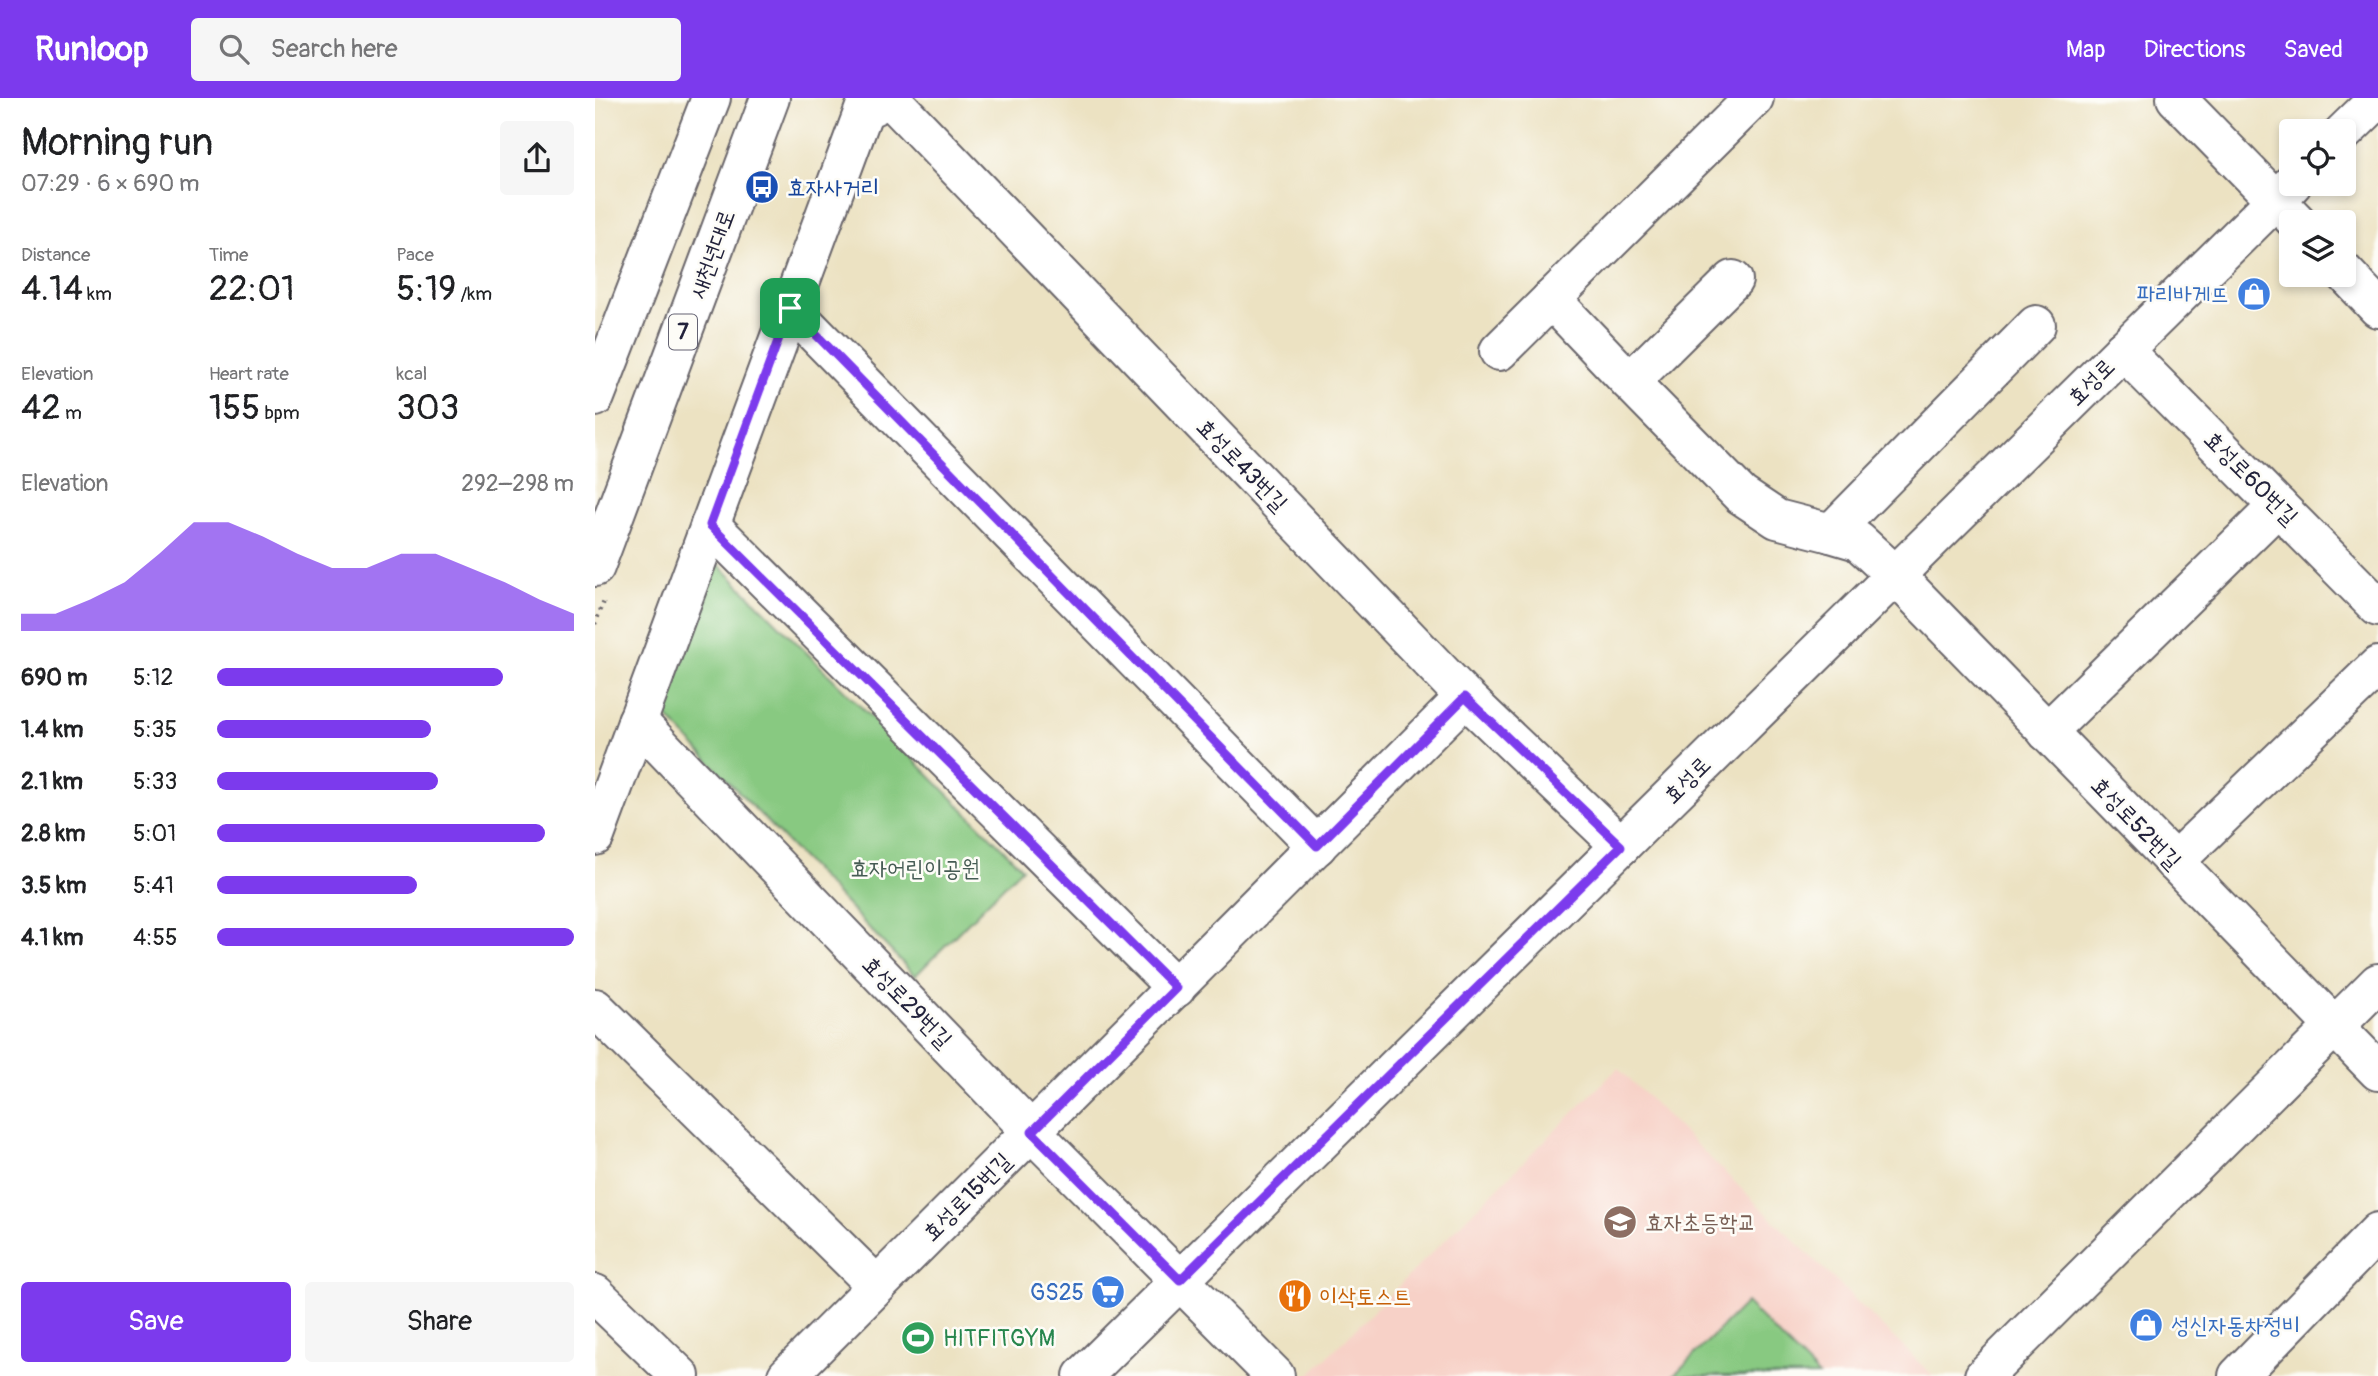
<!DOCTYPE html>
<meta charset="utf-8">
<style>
:root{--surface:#fff;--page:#f6f6f6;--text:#202124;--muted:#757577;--accent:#7c3aed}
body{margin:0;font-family:Pangolin,"Poor Story",sans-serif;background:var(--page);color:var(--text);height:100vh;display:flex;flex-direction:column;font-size:26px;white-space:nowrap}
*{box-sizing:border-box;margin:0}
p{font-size:23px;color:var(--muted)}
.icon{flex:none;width:38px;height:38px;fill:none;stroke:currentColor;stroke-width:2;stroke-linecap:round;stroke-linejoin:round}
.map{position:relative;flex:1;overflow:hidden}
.details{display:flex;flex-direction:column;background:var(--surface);width:595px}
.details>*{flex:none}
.buttons{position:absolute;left:1684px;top:21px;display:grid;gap:14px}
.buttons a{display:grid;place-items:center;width:77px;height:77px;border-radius:7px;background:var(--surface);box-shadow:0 4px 10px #0003;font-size:35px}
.pin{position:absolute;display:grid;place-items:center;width:60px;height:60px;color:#fff;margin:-30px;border-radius:14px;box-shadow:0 4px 10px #0006}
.round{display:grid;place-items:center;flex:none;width:74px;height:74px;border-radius:7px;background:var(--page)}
.overview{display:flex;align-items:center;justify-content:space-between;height:119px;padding:0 21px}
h1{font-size:38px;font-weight:600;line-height:52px}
.metrics{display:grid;grid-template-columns:repeat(3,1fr);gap:10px;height:119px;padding:7px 21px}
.metrics div{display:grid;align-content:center}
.metrics b{font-size:35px;font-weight:600}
.metrics small{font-size:19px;font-weight:400}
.metrics p{font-size:19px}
.chart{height:196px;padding:14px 21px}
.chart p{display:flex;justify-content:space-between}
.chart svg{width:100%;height:126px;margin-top:7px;fill:var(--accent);opacity:.7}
.primary-button{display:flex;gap:14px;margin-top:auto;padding:14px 21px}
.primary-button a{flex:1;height:80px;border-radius:7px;background:var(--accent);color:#fff;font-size:28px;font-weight:600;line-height:80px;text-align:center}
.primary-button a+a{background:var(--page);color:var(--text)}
ul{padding:0 21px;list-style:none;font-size:23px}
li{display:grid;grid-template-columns:112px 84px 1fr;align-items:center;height:52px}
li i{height:18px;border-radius:9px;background:var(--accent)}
header{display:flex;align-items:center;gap:42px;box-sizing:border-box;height:98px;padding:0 35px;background:var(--accent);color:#fff}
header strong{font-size:33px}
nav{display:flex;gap:38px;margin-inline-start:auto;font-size:24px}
.search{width:490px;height:63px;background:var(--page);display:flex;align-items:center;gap:18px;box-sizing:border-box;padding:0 24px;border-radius:7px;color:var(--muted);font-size:26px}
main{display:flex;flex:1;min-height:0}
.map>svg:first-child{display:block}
</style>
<header>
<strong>Runloop</strong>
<div class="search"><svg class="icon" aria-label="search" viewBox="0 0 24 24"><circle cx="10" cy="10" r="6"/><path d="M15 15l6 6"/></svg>Search here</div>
<nav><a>Map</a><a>Directions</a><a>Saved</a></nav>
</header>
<main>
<section class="details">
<div class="overview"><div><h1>Morning run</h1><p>07:29 · 6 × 690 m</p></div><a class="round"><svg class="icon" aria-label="share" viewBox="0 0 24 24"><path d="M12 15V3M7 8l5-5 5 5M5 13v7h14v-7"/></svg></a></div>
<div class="metrics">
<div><p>Distance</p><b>4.14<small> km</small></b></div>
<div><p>Time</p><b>22:01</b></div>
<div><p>Pace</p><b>5:19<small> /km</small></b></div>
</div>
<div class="metrics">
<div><p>Elevation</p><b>42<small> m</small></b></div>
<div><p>Heart rate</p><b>155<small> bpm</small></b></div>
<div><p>kcal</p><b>303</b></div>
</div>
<div class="chart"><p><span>Elevation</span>292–298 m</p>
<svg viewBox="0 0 160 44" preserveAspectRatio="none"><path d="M0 44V38L10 38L20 33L30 27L40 17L50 6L60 6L70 11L80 17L90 22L100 22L110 17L120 17L130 22L140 27L150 33L160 38V44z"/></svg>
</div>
<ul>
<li><b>690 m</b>5:12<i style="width:80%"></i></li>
<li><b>1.4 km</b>5:35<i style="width:60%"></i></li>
<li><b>2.1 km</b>5:33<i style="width:62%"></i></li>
<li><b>2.8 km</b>5:01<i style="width:92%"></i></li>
<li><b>3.5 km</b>5:41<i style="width:56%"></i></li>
<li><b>4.1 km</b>4:55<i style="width:100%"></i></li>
</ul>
<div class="primary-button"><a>Save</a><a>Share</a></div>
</section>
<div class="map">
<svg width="1783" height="1278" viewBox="0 0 1783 1278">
<rect width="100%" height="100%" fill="#fdfcf7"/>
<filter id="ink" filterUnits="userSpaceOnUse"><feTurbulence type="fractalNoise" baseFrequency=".0143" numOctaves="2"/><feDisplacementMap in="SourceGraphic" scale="14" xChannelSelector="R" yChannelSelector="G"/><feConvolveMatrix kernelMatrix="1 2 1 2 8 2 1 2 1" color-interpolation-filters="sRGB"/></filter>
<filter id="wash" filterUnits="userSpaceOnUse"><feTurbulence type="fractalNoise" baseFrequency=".00686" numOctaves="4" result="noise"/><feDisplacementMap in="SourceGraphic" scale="28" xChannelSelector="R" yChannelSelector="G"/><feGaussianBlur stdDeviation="1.57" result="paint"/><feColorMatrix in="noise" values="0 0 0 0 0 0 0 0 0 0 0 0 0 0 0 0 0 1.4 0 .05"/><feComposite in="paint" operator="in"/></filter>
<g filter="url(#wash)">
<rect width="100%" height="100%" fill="#ece2c2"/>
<polygon fill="#f7d1c7" points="1023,970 1338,1278 713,1278"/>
<g fill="#88c981" stroke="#55765e" stroke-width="2">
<polygon points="120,463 427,770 320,878 69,616"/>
<polygon points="1151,1205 1224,1278 1078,1278"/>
</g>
</g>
<g filter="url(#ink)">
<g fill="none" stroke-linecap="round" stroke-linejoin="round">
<g stroke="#69656a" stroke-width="42">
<g id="minor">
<polyline points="1581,0 1702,124"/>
<polyline points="1748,35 1783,1"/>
<polyline points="1748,173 1783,210"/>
<polyline points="1138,182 1035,284 1146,397 1182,421 1236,435 1441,227"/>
<polyline points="956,201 1035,284"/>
<polyline points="195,210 722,748"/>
<polyline points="1528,252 1783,509"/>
<polyline points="904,253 1159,0"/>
<polyline points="115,427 581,890"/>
<polyline points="1236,435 1263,443 1300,477 1783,973"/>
<polyline points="42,623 437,1034 680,1278"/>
<polyline points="1452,634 1683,408"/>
<polyline points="0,738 269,12 295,0 870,599 1026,748"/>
<polyline points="1579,764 1783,568"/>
<polyline points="0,910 282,1188"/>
<polyline points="0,1196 85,1278"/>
<polyline points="192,1278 870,599"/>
<polyline points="488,1278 1697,86"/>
<polyline points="1389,1278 1783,885"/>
<polyline points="1643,1278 1783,1134"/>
</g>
</g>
<g stroke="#69656a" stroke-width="42">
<g id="major">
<polyline points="0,299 116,0"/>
<polyline points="0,469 175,0"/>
</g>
</g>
<polyline stroke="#69656a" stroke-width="4.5" stroke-dasharray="2 5" stroke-linecap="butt" points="0,526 10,501"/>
<use href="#minor" stroke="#fff" stroke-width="38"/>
<use href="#major" stroke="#fff" stroke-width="38"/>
</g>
</g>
<g fill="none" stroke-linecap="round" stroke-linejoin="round" filter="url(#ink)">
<g stroke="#fff" stroke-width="14">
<polygon id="route" points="195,210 722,748 870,599 1026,748 585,1182 437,1034 581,890 115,427"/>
</g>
<use href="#route" stroke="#7c3aed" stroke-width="9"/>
</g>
<defs>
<g id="bus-disc" transform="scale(1.75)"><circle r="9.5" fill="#1a4fb4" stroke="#fdfcf7"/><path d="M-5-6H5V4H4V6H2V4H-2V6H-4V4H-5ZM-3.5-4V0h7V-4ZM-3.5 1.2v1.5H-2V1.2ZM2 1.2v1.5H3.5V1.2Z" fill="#fff"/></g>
<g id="shop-disc" transform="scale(1.75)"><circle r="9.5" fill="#3f7fe0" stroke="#fdfcf7"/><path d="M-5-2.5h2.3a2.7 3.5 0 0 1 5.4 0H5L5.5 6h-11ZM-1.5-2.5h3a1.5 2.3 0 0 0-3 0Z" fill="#fff"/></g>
<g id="school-disc" transform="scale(1.75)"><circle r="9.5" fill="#8d6e63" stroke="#fdfcf7"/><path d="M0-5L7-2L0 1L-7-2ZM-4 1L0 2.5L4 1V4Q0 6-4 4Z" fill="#fff"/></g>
<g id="supermarket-disc" transform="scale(1.75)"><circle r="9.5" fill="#3f7fe0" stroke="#fdfcf7"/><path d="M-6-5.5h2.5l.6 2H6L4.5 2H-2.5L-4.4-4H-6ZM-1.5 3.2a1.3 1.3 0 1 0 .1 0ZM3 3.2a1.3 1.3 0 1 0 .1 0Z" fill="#fff"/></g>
<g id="restaurant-disc" transform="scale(1.75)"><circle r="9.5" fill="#e8710a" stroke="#fdfcf7"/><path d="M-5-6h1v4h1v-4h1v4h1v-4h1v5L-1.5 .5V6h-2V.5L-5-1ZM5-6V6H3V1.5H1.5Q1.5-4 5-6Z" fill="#fff"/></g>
<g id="stadium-disc" transform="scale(1.75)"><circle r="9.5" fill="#2e9e5b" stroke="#fdfcf7"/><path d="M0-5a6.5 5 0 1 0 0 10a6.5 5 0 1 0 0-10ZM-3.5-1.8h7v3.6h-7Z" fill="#fff"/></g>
</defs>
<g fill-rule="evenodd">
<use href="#bus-disc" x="167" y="89"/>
<use href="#shop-disc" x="1659" y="196"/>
<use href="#school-disc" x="1025" y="1124"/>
<use href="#supermarket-disc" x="513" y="1194"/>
<use href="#restaurant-disc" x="700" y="1198"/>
<use href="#shop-disc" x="1551" y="1227"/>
<use href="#stadium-disc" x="323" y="1240"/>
</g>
<g text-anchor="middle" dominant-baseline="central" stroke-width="5" stroke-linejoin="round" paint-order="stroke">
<rect fill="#fdfcf7" stroke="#646373" stroke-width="2" x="74" y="216.5" width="28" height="35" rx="5"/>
<g font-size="21" font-weight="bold" fill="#22223b">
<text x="88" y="234">7</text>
</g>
<g font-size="23" fill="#164399" stroke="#fdfcf7" text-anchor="start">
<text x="192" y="89">효자사거리</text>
</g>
<g font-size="23" fill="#22223b" stroke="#fdfcf7">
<text transform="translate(117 156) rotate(-70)">새천년대로</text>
<text transform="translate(1496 284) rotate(-45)">효성로</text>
<text transform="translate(647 367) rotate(46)">효성로43번길</text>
<text transform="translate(1656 380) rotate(45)">효성로60번길</text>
<text transform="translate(1092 682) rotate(-45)">효성로</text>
<text transform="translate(1541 725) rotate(46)">효성로52번길</text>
<text transform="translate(312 904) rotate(46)">효성로29번길</text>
<text transform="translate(372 1099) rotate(-45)">효성로15번길</text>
</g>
<g font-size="23" fill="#366cbe" stroke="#fdfcf7" text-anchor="end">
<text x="1634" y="196">파리바게뜨</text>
<text x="489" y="1194">GS25</text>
<text x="1576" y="1227" text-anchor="start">성신자동차정비</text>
</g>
<g font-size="23" fill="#465c54" stroke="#fdfcf7">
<text x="320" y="770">효자어린이공원</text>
</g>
<g font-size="23" fill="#785e54" stroke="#fdfcf7" text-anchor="start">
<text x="1050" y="1124">효자초등학교</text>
</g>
<g font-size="23" fill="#c56008" stroke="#fdfcf7" text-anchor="start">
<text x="724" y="1198">이삭토스트</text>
</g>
<g font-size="23" fill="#27864d" stroke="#fdfcf7" text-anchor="start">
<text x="348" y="1240">HITFITGYM</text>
</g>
</g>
</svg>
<div class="buttons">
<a><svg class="icon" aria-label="locate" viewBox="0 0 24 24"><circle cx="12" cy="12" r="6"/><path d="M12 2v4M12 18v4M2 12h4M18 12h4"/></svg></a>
<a><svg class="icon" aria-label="layers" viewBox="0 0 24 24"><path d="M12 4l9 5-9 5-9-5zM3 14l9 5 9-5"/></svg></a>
</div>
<div class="pin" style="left:195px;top:210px;background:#1e9e55"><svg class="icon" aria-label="arrive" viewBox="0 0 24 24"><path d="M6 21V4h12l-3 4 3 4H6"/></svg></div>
</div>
</main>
